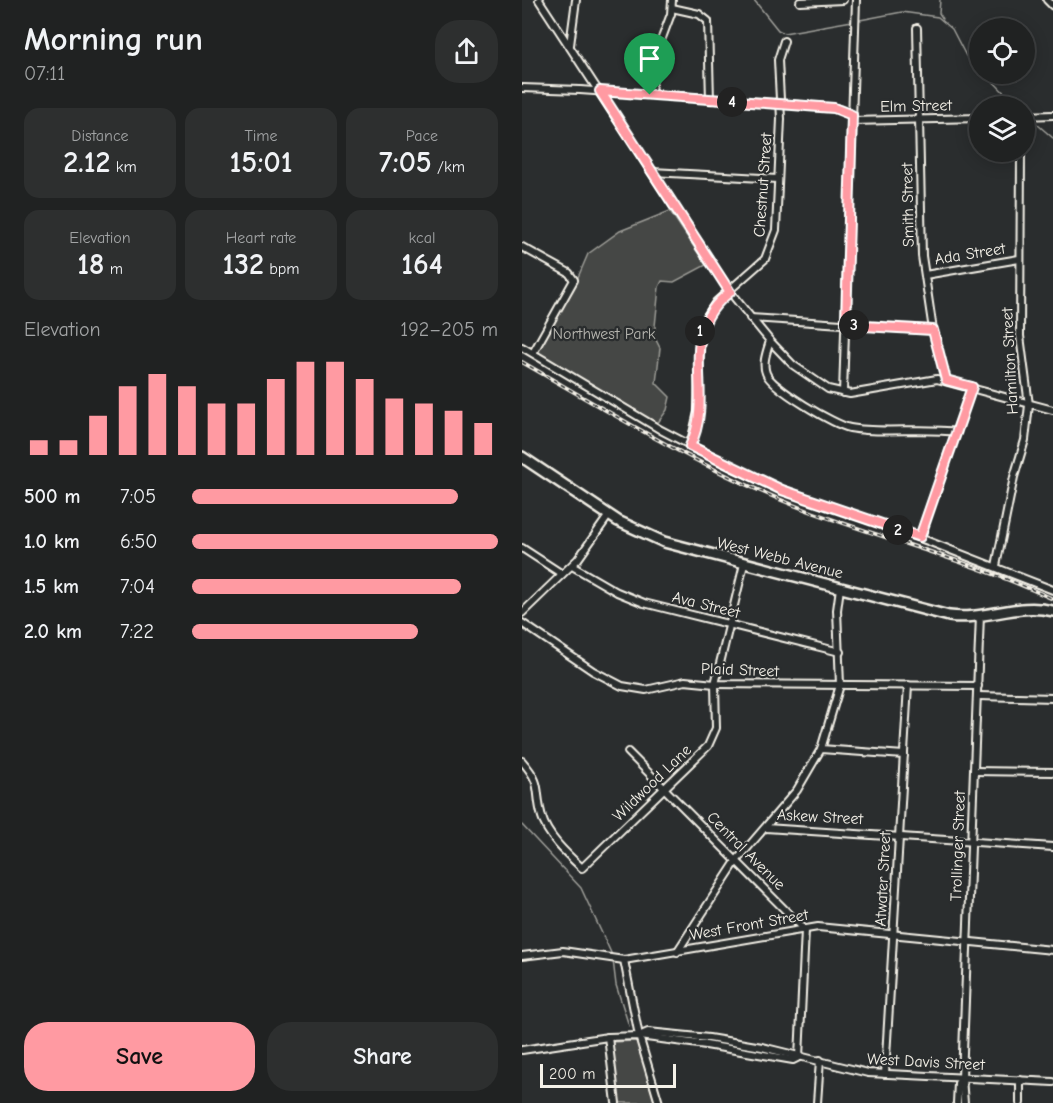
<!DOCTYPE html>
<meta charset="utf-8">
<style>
:root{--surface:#202222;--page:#2d2f2f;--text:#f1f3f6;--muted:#a2a4a5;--line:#3d3f40;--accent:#ff9aa2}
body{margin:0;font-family:"Comic Neue",sans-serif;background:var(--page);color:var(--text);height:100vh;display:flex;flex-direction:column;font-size:22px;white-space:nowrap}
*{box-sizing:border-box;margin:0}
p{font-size:20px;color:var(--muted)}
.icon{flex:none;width:33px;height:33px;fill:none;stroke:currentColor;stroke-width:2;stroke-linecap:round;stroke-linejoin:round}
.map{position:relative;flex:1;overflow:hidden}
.side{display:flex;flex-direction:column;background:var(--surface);width:522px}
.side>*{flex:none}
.tools{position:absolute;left:447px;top:18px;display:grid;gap:12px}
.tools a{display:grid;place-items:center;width:66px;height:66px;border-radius:50%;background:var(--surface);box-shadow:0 3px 15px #0003,0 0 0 2px var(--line);font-size:30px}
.scale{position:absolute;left:18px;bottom:15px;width:136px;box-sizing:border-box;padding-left:6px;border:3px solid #f4f1e8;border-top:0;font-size:16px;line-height:21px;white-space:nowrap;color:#f4f1e8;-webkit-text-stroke:4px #2a2d2e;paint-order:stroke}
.pin{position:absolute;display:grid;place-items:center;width:51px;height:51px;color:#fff;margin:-62px -26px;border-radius:50% 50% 50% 0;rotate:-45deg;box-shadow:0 0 6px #0007}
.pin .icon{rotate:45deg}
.km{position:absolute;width:30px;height:30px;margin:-15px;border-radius:50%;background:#222;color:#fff;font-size:16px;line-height:30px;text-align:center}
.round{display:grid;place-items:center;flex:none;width:63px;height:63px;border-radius:24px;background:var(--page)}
.summary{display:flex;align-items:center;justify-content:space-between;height:102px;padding:0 24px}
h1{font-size:33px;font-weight:800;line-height:45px}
.metrics{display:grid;grid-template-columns:repeat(3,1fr);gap:9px;height:102px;padding:6px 24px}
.metrics div{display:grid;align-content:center;border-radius:15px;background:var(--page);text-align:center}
.metrics b{font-size:30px;font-weight:800}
.metrics small{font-size:16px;font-weight:400}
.metrics p{font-size:16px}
.chart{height:168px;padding:12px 24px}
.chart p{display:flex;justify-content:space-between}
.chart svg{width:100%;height:108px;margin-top:6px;stroke:var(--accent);stroke-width:6}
.button{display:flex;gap:12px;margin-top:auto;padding:12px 24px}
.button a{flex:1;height:69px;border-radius:24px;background:var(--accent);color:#111;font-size:24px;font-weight:800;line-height:69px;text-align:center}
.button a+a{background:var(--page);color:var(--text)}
ul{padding:0 24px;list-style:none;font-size:20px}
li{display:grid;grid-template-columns:96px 72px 1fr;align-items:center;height:45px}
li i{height:15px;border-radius:8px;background:var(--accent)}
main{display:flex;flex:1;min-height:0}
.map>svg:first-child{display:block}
</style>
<main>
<section class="side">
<div class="summary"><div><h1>Morning run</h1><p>07:11</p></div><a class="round"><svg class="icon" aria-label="share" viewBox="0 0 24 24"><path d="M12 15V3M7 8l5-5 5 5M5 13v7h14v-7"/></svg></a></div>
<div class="metrics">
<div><p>Distance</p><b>2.12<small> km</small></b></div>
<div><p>Time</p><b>15:01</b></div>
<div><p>Pace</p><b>7:05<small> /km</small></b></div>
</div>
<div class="metrics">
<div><p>Elevation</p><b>18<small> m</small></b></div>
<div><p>Heart rate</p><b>132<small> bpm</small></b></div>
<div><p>kcal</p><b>164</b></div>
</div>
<div class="chart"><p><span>Elevation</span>192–205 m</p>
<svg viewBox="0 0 160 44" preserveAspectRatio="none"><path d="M5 44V38M15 44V38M25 44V28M35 44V16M45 44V11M55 44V16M65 44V23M75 44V23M85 44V13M95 44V6M105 44V6M115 44V13M125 44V21M135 44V23M145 44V26M155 44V31"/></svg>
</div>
<ul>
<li><b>500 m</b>7:05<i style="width:87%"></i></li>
<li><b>1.0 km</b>6:50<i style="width:100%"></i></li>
<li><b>1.5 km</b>7:04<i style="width:88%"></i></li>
<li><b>2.0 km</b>7:22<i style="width:74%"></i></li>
</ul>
<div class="button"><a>Save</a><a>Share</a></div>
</section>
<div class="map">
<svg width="531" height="1103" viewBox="0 0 531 1103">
<rect width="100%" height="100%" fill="#2a2d2e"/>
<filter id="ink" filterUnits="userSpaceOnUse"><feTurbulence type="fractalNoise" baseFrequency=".0167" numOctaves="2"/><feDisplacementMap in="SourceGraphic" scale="12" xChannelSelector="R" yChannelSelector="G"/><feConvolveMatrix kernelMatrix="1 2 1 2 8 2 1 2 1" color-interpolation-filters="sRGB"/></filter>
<g filter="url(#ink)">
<g fill="#444645" stroke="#9c9c96" stroke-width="1.5">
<polygon points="148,211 184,265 152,282 140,281 137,287 132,336 138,348 134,383 148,397 145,410 135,424 13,352 54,282 66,254 98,231"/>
<polygon points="115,1041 133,1103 97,1103 89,1042"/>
</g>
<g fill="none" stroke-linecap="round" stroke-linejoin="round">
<g stroke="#9f9f9a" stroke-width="1.5">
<polyline points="232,0 256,30 262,33 330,21"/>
<polyline points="418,0 417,13 421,19"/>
<polyline points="338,20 380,12 416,17 430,29 444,56 458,68"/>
<polyline points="464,74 495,106"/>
<polyline points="508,118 531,138"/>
<polyline points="0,825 59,888 90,955"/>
<polyline points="91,960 94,985 107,1026"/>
</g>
<g stroke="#f4f1e8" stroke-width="10">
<g id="minor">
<polyline points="17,0 208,292 248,341 271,365 306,389 328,394 415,379 531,410"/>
<polyline points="525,0 531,6"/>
<polyline points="278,2 321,0"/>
<polyline points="150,8 177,14 186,21 188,100"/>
<polyline points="395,28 400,256 411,330 424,380"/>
<polyline points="48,45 54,0"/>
<polyline points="0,88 58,90 312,108 330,115"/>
<polyline points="128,95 137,46 149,14 150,0"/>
<polyline points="502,116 531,115"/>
<polyline points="330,121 458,118"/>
<polyline points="130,172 256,179"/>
<polyline points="0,247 47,273 52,280 11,353"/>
<polyline points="403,275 497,259"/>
<polyline points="228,318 411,330"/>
<path d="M 248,341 C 245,351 240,363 244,373 C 249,388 313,425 328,428 C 358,434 401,427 435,432"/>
<polyline points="0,347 139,430 214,469 260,490 398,538 531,590"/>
<polyline points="321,393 334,0"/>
<polyline points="168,446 176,412 178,328 194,302 243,259 254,230 259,119 256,60 262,41"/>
<polyline points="398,538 450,387"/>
<polyline points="0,548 40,574"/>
<polyline points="50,566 95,592 122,603 318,652"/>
<polyline points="474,566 492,477 503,440 507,405 498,336 499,152"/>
<polyline points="0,613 56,559 87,515"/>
<polyline points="0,623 71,671 100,686 124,690 163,681 193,684 456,686"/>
<polyline points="456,696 531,698"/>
<polyline points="299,749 382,755"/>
<polyline points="106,752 283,930 277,1057"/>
<path d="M 0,761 C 22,786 12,790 20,817 C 25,836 46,855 60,868 L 186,746 L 194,728 L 193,684 L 222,564"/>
<polyline points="452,771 531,772"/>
<polyline points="244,828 531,847"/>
<polyline points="155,952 215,860 275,790 299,749 318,685 315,610 318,588"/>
<polyline points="0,956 41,951 102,960 296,927 531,950"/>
<polyline points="102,960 117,1036 137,1103"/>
<polyline points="117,1036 126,1032 187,1038 240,1047 346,1073 531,1082"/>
<polyline points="86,1037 94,1103"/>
<polyline points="0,1050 86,1037 117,1036 184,1045 271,1060 277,1057"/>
<polyline points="363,1074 386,685"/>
<polyline points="295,1103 298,1060"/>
<polyline points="435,1103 436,1083 440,1078"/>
<polyline points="442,1103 440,1078 458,615"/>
<polyline points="498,1103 498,1080"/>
</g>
</g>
<g stroke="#f4f1e8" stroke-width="14">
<path id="highway" d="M 0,457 L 96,521 L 142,542 L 427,616 C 462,621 496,602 531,611"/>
</g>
<use href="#minor" stroke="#2a2d2e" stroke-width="6"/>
<use href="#highway" stroke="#2a2d2e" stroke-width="9"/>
<g stroke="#f4f1e8" stroke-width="4">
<path id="rail" d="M 0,362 C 89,413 178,468 274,506 C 359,539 448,560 531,599"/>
</g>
<use href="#rail" stroke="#2a2d2e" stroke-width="1.5" stroke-dasharray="4.5" stroke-linecap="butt"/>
</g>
</g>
<g fill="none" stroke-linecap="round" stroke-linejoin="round" filter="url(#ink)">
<g stroke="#fff" stroke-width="12">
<path id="route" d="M 78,91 L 312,108 L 330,115 L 324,325 L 411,330 L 424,380 L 450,387 L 398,537 L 260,490 L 168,446 C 195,391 151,335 208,292 Z"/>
</g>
<use href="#route" stroke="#ff9aa2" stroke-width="8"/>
</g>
<g text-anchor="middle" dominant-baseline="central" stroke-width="4.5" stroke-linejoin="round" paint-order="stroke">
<g font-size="16" fill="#f4f1e8" stroke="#2a2d2e">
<text transform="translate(394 106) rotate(-1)">Elm Street</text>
<text transform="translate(241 185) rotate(-86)">Chestnut Street</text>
<text transform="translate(386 205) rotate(-91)">Smith Street</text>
<text transform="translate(448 254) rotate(-9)">Ada Street</text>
<text transform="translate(488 361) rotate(-93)">Hamilton Street</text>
<text transform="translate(258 558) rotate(14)">West Webb Avenue</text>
<text transform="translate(184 605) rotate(14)">Ava Street</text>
<text transform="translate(218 670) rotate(2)">Plaid Street</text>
<text transform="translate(130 783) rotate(-44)">Wildwood Lane</text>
<text transform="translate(298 817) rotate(3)">Askew Street</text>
<text transform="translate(436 846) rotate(-88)">Trollinger Street</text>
<text transform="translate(224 851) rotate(45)">Central Avenue</text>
<text transform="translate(361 879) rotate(-87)">Atwater Street</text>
<text transform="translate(227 925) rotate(-10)">West Front Street</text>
<text transform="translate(404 1062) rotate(3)">West Davis Street</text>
</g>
<g font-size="16" fill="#b6b5af" stroke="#2a2d2e">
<text x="82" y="334">Northwest Park</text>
</g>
</g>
</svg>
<div class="tools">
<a><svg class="icon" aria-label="locate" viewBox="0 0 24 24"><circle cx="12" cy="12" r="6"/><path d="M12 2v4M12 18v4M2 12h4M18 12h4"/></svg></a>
<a><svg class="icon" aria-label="layers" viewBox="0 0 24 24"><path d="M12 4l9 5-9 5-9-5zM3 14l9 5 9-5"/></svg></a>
</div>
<div class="scale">200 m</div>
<div class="pin" style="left:128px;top:95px;background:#1e9e55"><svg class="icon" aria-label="arrive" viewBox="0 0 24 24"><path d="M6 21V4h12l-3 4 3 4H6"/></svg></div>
<b class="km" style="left:178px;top:331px">1</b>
<b class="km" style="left:376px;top:530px">2</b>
<b class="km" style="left:332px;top:325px">3</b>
<b class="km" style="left:210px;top:102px">4</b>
</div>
</main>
